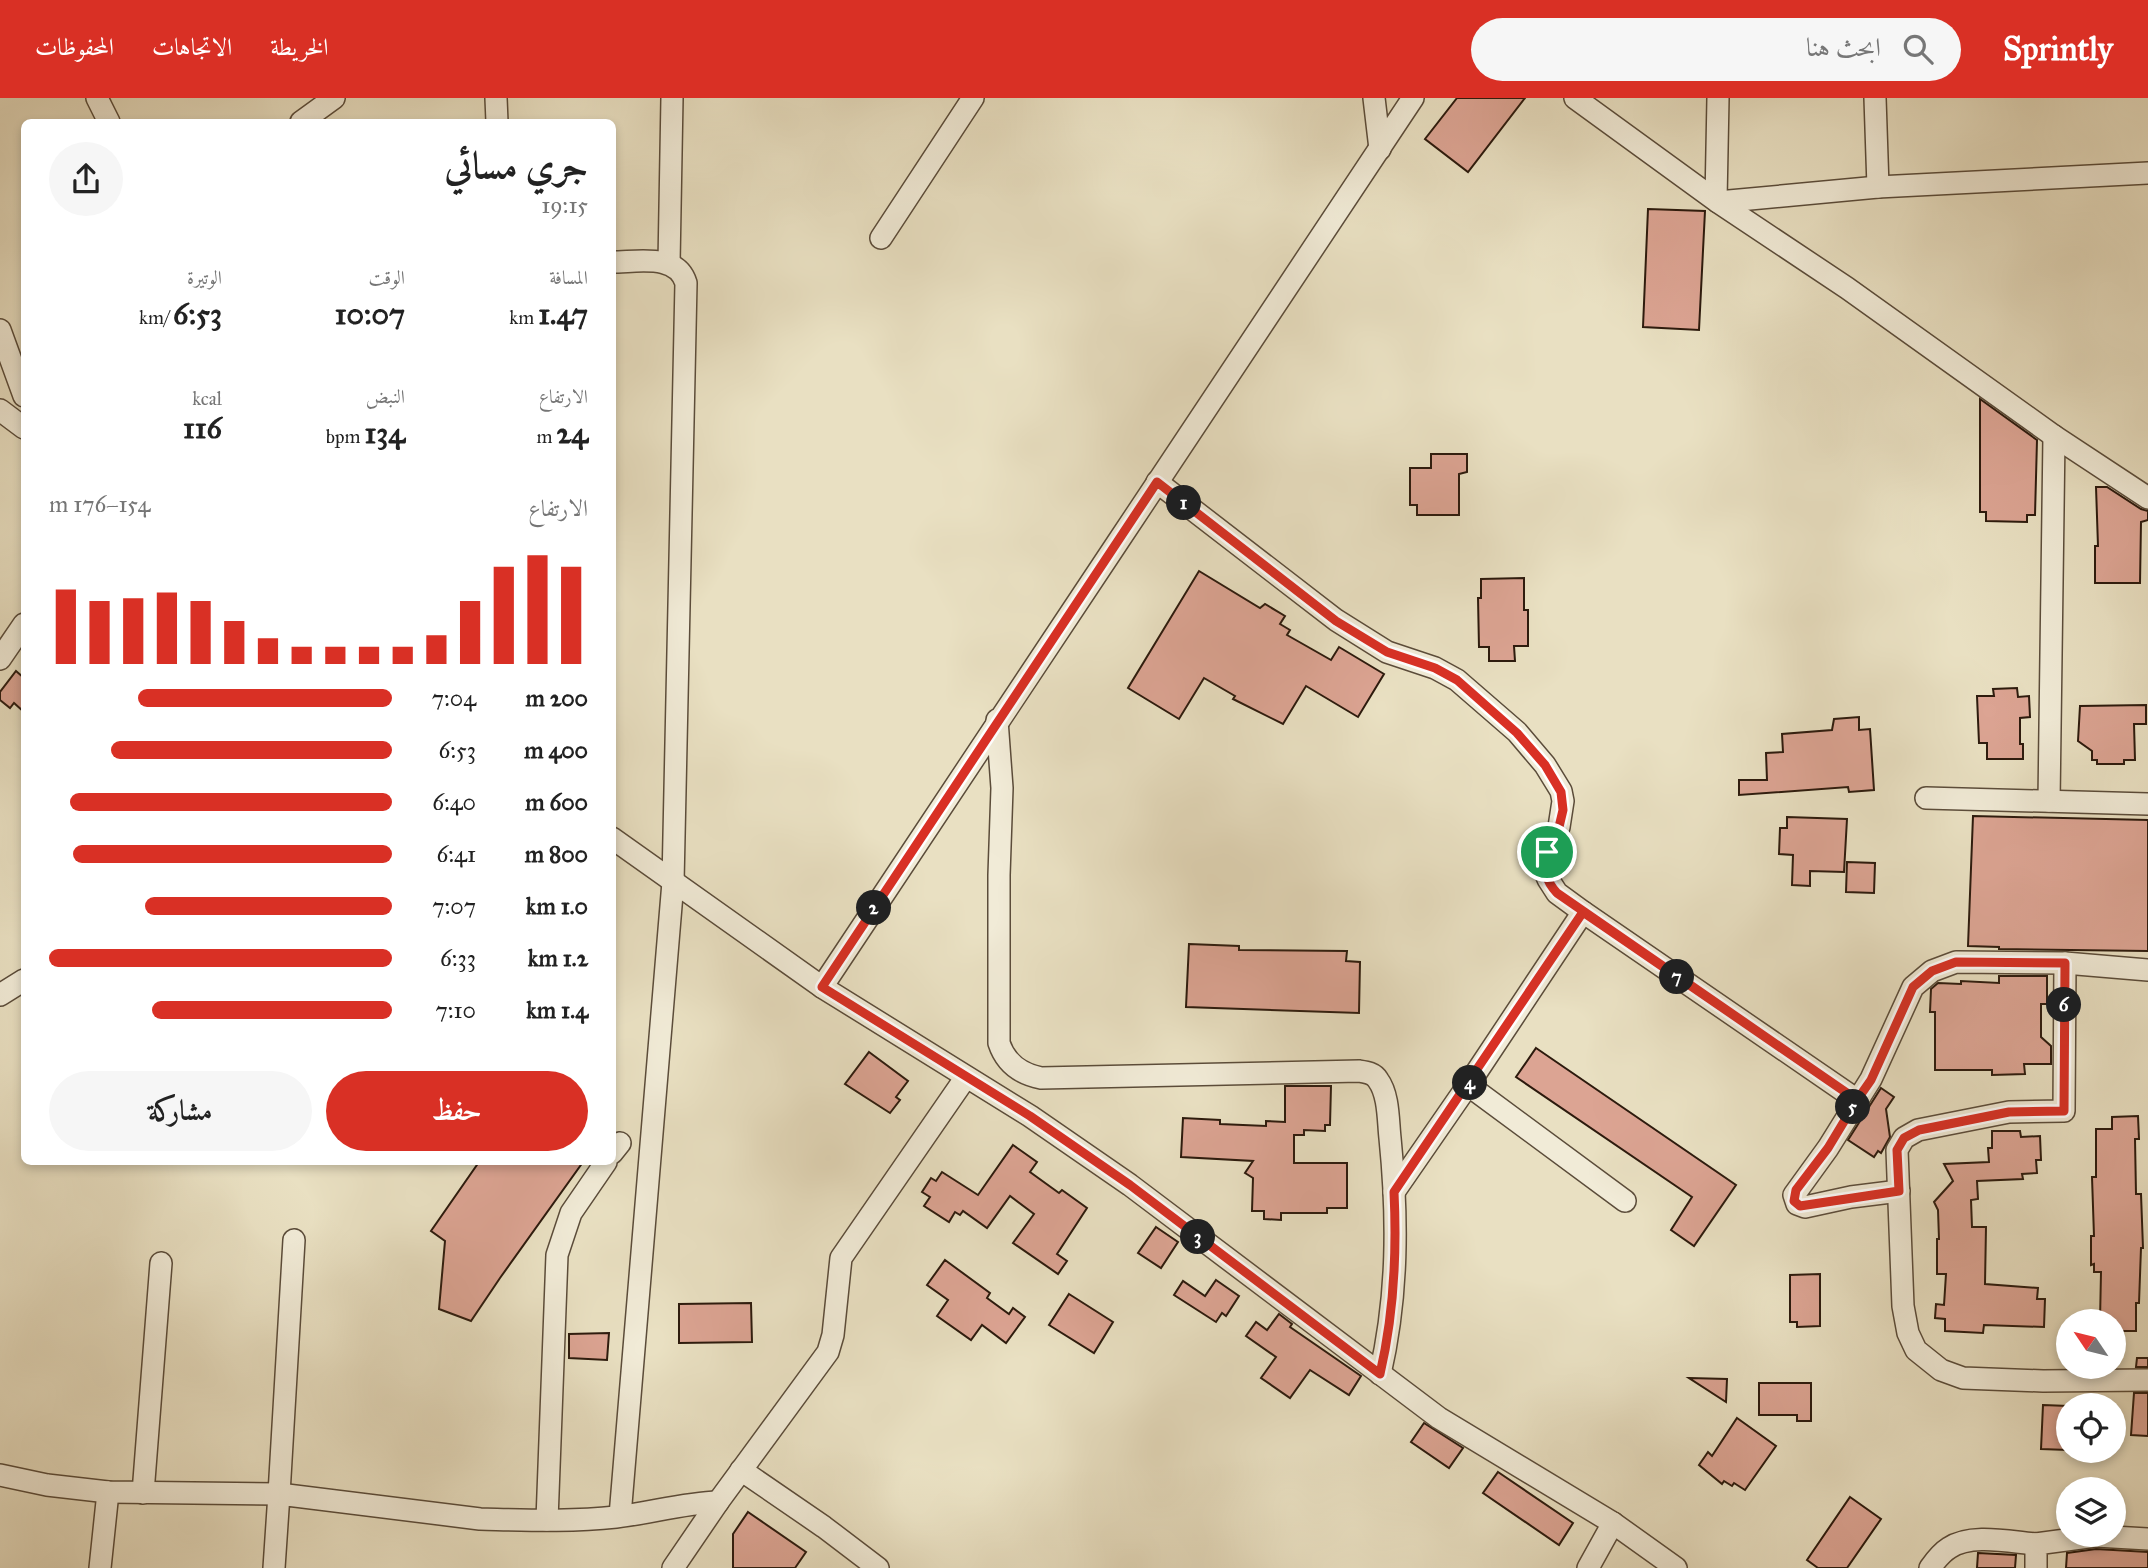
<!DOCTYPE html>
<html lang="ar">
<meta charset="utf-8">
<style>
:root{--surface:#fff;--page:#f6f6f6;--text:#222;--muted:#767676;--accent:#d93025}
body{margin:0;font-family:"IM FELL Great Primer",Amiri,serif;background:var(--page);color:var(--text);direction:rtl;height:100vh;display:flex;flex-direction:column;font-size:26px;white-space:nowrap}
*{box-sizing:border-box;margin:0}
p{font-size:23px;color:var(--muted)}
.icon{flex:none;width:38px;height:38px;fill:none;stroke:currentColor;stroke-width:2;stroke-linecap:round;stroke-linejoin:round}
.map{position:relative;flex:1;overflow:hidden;direction:ltr}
.sheet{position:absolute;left:21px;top:21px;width:595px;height:1046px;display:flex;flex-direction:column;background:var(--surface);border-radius:10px;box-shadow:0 4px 10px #0003;direction:rtl}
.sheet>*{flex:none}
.needle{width:46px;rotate:305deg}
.tools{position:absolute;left:2056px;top:1211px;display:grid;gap:14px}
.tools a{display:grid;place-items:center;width:70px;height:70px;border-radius:50%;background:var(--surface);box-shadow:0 4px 10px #0003;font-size:35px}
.pin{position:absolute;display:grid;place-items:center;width:60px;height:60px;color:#fff;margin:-30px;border:4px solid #fff;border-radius:50%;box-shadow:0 2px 7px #0007}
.km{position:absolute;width:35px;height:35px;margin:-18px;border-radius:50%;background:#222;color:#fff;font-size:19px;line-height:35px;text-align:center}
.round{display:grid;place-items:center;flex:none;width:74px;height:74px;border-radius:37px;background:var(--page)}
.overview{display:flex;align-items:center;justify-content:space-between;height:119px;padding:0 28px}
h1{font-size:38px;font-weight:800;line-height:52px}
.figures{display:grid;grid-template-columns:repeat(3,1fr);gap:10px;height:119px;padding:7px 28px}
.figures div{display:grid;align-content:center}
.figures b{font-size:30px;font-weight:800}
.figures small{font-size:19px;font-weight:400}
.figures p{font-size:19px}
.chart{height:196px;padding:14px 28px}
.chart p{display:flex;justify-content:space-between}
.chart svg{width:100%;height:126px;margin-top:7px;stroke:var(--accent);stroke-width:6}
.button{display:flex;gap:14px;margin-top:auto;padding:14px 28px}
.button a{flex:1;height:80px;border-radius:42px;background:var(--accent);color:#fff;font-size:28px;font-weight:800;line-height:80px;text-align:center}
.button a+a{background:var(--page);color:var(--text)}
ul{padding:0 28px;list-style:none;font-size:23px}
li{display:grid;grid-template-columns:112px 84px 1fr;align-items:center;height:52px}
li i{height:18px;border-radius:9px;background:var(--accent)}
header{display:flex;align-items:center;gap:42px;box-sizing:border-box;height:98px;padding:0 35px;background:var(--accent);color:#fff}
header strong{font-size:33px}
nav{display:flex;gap:38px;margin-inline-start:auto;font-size:24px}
.search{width:490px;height:63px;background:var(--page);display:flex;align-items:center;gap:18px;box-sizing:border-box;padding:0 24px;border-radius:38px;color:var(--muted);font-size:26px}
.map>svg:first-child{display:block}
</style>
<header>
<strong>Sprintly</strong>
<div class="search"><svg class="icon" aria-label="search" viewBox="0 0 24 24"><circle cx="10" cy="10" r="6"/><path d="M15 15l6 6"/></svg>ابحث هنا</div>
<nav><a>الخريطة</a><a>الاتجاهات</a><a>المحفوظات</a></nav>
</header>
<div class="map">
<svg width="2148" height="1470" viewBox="0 0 2148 1470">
<rect width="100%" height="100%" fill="#e9e0c2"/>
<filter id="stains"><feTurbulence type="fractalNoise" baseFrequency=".00286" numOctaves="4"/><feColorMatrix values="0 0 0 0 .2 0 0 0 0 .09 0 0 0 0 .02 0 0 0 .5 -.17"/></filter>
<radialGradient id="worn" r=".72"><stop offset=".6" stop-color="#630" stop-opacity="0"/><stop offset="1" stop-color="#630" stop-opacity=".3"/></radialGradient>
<g fill="#dca493" stroke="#2c1a0d" stroke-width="2">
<polygon points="1457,0 1525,0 1468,74 1425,41"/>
<polygon points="1648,111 1705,113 1699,232 1643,229"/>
<polygon points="1980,301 2037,342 2035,417 2027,417 2027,424 1986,423 1986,414 1980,414"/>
<polygon points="1431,356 1467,356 1467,374 1459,376 1459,417 1417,417 1417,407 1410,407 1410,370 1431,370"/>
<polygon points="2096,389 2107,389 2141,411 2148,413 2148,422 2141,424 2140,485 2095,485 2095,448 2098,448"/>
<polygon points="1199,473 1260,510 1265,506 1285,518 1280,526 1290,532 1287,537 1331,562 1339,549 1384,576 1358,619 1306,588 1283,626 1233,601 1235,598 1204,580 1179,621 1128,590"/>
<polygon points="1524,480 1524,512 1528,512 1528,548 1514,548 1515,563 1489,563 1489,549 1479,549 1478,500 1481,500 1481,481"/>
<polygon points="16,573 24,580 24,614 14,605 10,610 0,602 0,594"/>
<polygon points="2017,590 2018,599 2029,598 2030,619 2020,620 2020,646 2023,646 2023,661 1987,661 1987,645 1979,645 1977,598 1994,598 1993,591"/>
<polygon points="2146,607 2146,626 2134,626 2135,662 2124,662 2124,666 2097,666 2097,662 2092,662 2092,653 2078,643 2080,608"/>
<polygon points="1859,619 1859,632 1870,631 1874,692 1849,694 1848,689 1739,697 1739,682 1767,682 1766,655 1783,654 1782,636 1832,632 1834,621"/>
<polygon points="1973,718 2148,722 2148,853 1999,851 1999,849 1968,848"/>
<polygon points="1787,719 1847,721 1844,774 1810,773 1810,788 1792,787 1793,757 1779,756 1780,730 1787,730"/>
<polygon points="1847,764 1875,765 1874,795 1846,794"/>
<polygon points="1189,846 1239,848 1239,852 1347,853 1346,863 1360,864 1359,915 1186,909"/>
<polygon points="1999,878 2047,878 2047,906 2041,906 2041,939 2051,948 2051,966 2024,966 2025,976 1992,977 1992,972 1935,972 1935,914 1930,914 1931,891 1938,885 1961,886 1961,883 1999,885"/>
<polygon points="1536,950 1736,1087 1694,1148 1671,1132 1692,1099 1516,979"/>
<polygon points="869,954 908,983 896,999 900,1002 890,1015 845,986"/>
<polygon points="1285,988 1331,988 1330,1027 1325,1027 1325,1033 1304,1032 1304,1037 1294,1037 1294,1065 1347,1065 1347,1110 1327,1110 1327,1115 1281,1115 1281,1122 1264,1121 1264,1113 1252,1113 1253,1080 1245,1075 1253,1063 1181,1059 1183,1020 1220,1022 1220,1026 1266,1028 1266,1023 1285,1024"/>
<polygon points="1881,990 1894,999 1886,1011 1890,1039 1881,1055 1878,1053 1874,1059 1848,1042"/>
<polygon points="2138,1018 2139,1041 2135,1041 2136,1096 2141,1096 2143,1150 2141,1150 2139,1205 2136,1205 2136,1233 2114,1233 2114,1223 2100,1223 2101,1174 2094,1174 2094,1166 2091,1167 2091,1138 2094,1138 2092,1079 2096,1079 2096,1031 2112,1031 2112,1019"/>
<polygon points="1992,1033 2020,1033 2021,1039 2040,1038 2041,1062 2036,1062 2037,1075 2022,1076 2023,1081 1977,1083 1978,1101 1971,1102 1972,1129 1986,1129 1985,1186 2038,1190 2037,1201 2045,1201 2044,1229 1984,1227 1983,1235 1945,1233 1945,1221 1935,1220 1936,1206 1944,1207 1946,1176 1937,1176 1937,1141 1939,1141 1938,1112 1934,1104 1953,1083 1944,1066 1989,1064 1988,1050 1992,1050"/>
<polygon points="1013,1047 1037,1064 1030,1074 1059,1095 1062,1092 1087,1110 1057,1156 1067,1163 1058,1176 1013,1145 1034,1116 1010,1098 987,1130 963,1113 960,1117 955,1114 949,1124 924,1108 930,1099 922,1094 931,1080 936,1083 942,1074 978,1097"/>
<polygon points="479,1064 583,1064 500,1180 471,1223 439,1211 445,1143 431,1133"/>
<polygon points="1156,1129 1178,1144 1161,1170 1138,1155"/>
<polygon points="945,1162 990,1195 987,1200 1009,1216 1013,1210 1025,1219 1006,1245 982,1227 971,1242 937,1218 948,1202 927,1187"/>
<polygon points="1820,1176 1820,1228 1797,1229 1797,1224 1790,1224 1790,1177"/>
<polygon points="1216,1182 1239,1198 1226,1218 1222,1215 1216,1224 1174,1197 1183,1183 1205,1198"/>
<polygon points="1069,1196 1113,1224 1094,1255 1049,1227"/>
<polygon points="751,1205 752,1244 679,1245 679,1206"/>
<polygon points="1279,1216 1292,1226 1290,1229 1361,1278 1349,1297 1310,1272 1290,1300 1261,1280 1276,1259 1246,1238 1256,1224 1267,1232"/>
<polygon points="609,1235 607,1262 569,1260 569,1236"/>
<polygon points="2137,1260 2148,1260 2148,1269 2136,1269"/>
<polygon points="1689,1280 1727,1281 1726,1304"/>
<polygon points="1759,1285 1811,1285 1811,1323 1797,1323 1797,1317 1759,1317"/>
<polygon points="2134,1295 2148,1295 2148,1338 2131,1337"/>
<polygon points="2043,1307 2068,1308 2068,1352 2041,1351"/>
<polygon points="1737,1320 1776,1348 1745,1392 1734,1385 1732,1388 1724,1383 1722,1386 1699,1367 1708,1354 1712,1358"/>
<polygon points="1424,1325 1463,1350 1449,1370 1411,1344"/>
<polygon points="1498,1374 1573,1425 1559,1447 1483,1395"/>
<polygon points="1850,1399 1881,1421 1847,1470 1818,1470 1807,1462"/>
<polygon points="748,1414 806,1454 795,1470 733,1470 733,1436"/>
<polygon points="2096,1451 2148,1454 2148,1470 2066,1470 2067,1455"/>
<polygon points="1978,1455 2016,1457 2015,1470 1977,1470"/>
</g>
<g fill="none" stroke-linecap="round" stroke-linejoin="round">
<g stroke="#5b4c3a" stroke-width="24">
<g id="street">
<polyline points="97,0 109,24"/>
<polyline points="496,0 497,24"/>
<polyline points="1374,0 1380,51"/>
<polyline points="1575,0 1718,104 1847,190 2054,338 2148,400"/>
<polyline points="1875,0 1878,89"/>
<polyline points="301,24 334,0"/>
<polyline points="1716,102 1718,0"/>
<polyline points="1718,104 1878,89 2148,75"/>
<polyline points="881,140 973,0"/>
<path d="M 612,164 C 638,164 677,155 686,185 L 673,784 L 620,1418"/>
<polyline points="669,165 672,0"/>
<polyline points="0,232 24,298"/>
<polyline points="0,312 24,330"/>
<polyline points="1157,384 1336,522 1387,554 1435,570 1457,582 1517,634 1545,667 1561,693 1563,703 1559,729 1547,754 1543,769 1548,781 1557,795 1583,814 1857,1002"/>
<polyline points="0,561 24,526"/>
<path d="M 997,622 L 1002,690 L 999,777 L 999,945 C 1006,966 1021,976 1041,980 L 1359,973 C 1366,974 1374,975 1378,982 C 1389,997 1388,1022 1390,1040 C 1398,1120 1398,1198 1380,1276"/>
<polyline points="1926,700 2148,706"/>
<polyline points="2049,703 2054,338"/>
<polyline points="612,740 822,889 1030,1018 1130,1087 1439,1320 1613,1425 1676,1470"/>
<polyline points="1583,814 1468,987 1625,1103"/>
<polyline points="2065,865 2064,1013 2009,1014 1918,1032 1904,1040 1897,1052 1903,1208 1908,1235 1916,1252 1941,1272 1963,1280 2043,1283 2148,1282"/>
<path d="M 822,889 C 1017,591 1218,298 1413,0"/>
<polyline points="0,897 24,882"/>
<polyline points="612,1055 620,1045"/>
<polyline points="1899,1093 1851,1099 1805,1109 1797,1106 1794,1097 1828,1050 1871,981 1913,889 1932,873 1956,864 2065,865 2148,872"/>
<polyline points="1394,1094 1468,987"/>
<polyline points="741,1372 824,1429 878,1470"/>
<polyline points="0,1377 47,1387 108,1394 279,1396 294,1142"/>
<polyline points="143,1395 161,1165"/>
<polyline points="547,1422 557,1157 571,1115 606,1064"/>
<polyline points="100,1470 108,1394"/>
<path d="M 274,1470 L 279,1396 L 480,1421 C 525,1422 571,1424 616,1419 C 651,1415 683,1405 718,1404"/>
<polyline points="673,1470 718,1404 828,1254 833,1237 841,1160 966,979"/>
<polyline points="1588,1470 1613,1425"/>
<path d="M 1930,1470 C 1935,1463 1941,1455 1949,1450 C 1971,1435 2010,1444 2036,1446"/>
<polyline points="2036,1470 2036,1446 2096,1438 2148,1441"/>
</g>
</g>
<use href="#street" stroke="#f1ebd7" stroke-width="21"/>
</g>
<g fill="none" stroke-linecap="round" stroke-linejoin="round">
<g stroke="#fff" stroke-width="14">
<path id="route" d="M 1547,754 L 1559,729 L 1563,712 L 1561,694 L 1545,667 L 1517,635 L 1457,582 L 1435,570 L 1387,554 L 1336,523 L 1157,384 L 822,889 L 1030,1018 L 1130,1087 L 1380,1276 C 1394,1216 1397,1156 1394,1094 L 1583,814 L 1857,1002 L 1828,1050 L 1796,1092 L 1794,1103 L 1800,1108 L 1899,1093 L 1897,1052 L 1904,1040 L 1919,1032 L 2009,1014 L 2064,1013 L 2065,865 L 1956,864 L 1932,873 L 1913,889 L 1871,982 L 1857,1002 L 1557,795 C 1545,782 1543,771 1547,754"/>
</g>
<use href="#route" stroke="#d93025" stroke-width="9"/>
</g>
<rect width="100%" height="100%" filter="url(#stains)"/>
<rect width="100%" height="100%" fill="url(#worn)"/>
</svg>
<div class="tools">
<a><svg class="needle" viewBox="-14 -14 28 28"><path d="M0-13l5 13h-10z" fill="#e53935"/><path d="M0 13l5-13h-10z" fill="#767676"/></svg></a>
<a><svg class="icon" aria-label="locate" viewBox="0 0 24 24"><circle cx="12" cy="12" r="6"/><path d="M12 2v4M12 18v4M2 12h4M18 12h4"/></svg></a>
<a><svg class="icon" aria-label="layers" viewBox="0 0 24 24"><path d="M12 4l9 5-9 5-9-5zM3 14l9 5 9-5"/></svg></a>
</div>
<div class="pin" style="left:1547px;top:754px;background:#1e9e55"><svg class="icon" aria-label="arrive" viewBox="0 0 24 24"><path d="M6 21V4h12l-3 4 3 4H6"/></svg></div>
<b class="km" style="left:1184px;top:405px">1</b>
<b class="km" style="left:874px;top:810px">2</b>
<b class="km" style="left:1198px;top:1139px">3</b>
<b class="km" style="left:1470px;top:985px">4</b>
<b class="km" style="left:1853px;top:1009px">5</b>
<b class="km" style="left:2064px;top:907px">6</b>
<b class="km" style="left:1677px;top:879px">7</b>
<section class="sheet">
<div class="overview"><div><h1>جري مسائي</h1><p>19:15</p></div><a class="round"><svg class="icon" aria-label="share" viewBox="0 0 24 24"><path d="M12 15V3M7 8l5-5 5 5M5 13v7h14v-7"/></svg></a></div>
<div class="figures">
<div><p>المسافة</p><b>1.47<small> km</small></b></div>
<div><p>الوقت</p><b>10:07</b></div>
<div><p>الوتيرة</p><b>6:53<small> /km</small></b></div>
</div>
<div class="figures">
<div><p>الارتفاع</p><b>24<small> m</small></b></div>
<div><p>النبض</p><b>134<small> bpm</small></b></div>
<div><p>kcal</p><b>116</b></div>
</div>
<div class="chart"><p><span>الارتفاع</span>154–176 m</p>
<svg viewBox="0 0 160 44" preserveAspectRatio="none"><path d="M5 44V18M15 44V22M25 44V21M35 44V19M45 44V22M55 44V29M65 44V35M75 44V38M85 44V38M95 44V38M105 44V38M115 44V34M125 44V22M135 44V10M145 44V6M155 44V10"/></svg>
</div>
<ul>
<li><b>200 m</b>7:04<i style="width:74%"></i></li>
<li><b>400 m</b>6:53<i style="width:82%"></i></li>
<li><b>600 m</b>6:40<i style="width:94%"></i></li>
<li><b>800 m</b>6:41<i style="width:93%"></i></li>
<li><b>1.0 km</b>7:07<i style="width:72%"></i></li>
<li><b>1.2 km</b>6:33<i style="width:100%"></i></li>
<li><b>1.4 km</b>7:10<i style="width:70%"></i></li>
</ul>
<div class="button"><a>حفظ</a><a>مشاركة</a></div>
</section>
</div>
